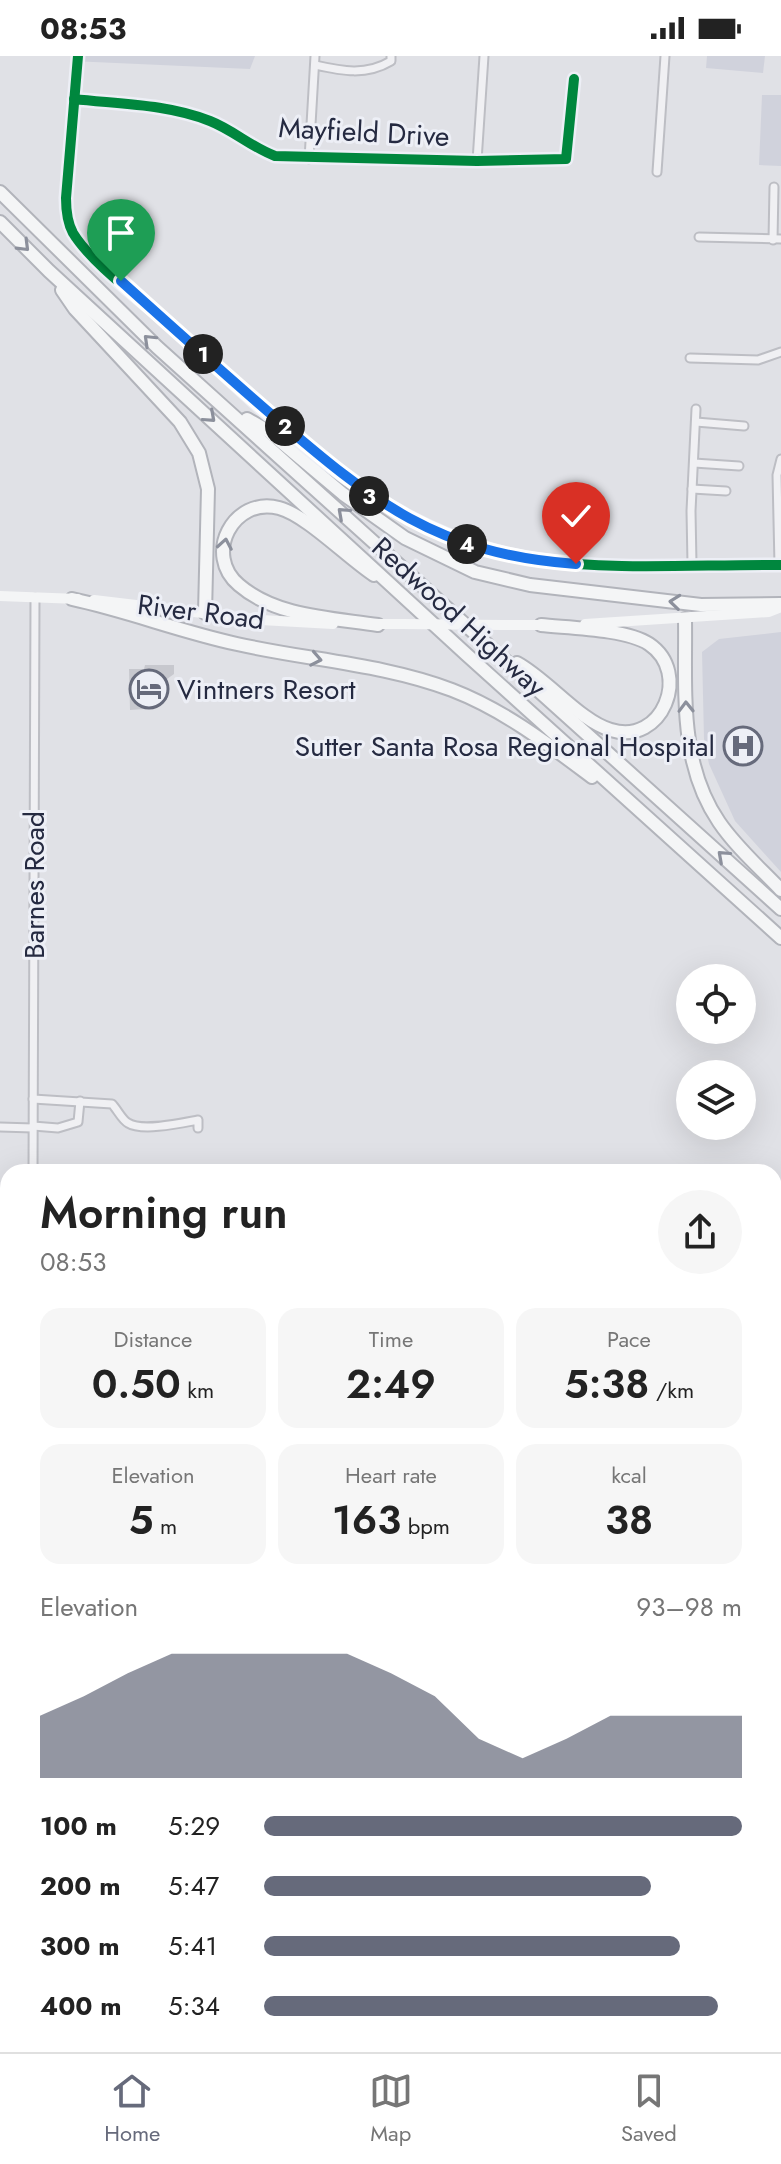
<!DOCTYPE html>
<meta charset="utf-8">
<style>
:root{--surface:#fff;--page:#f6f6f6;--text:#222;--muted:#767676;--line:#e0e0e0;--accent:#666a7b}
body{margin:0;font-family:Jost,sans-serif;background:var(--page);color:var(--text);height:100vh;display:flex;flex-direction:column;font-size:30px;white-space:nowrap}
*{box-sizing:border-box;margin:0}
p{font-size:26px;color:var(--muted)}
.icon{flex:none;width:44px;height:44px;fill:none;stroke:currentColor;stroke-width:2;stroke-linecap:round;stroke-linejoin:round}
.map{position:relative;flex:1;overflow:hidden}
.sheet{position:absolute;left:0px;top:1108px;width:782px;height:888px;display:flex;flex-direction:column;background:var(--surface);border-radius:24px 24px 0 0;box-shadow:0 8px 32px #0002}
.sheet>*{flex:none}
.controls{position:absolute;left:676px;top:908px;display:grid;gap:16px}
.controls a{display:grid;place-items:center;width:80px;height:80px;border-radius:50%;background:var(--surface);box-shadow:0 8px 32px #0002;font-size:40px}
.pin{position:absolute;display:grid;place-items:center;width:68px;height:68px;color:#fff;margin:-82px -34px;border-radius:50% 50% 50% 0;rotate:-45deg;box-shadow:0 0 8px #0007}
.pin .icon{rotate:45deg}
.km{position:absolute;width:40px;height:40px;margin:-20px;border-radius:50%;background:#222;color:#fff;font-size:22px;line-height:40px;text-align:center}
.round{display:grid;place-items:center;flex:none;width:84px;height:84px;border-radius:42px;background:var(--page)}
.summary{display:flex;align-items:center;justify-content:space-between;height:136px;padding:0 40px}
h1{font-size:44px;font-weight:600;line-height:60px}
.stats{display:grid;grid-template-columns:repeat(3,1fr);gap:12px;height:136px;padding:8px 40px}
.stats div{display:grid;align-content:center;border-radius:20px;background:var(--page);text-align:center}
.stats b{font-size:40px;font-weight:600}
.stats small{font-size:22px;font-weight:400}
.stats p{font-size:22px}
.chart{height:224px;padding:16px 40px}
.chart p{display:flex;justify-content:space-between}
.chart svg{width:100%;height:144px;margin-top:8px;fill:var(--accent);opacity:.7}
ul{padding:0 40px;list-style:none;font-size:26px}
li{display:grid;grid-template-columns:128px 96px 1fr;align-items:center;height:60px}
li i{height:20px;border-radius:10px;background:var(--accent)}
.status{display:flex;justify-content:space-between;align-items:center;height:56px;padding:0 40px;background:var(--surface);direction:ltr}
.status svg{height:22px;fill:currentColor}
.tabs{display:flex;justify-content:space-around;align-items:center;height:112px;border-top:2px solid var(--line);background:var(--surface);font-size:22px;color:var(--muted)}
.tabs a{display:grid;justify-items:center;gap:4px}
.tabs .active{color:var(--accent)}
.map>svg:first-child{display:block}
</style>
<div class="status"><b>08:53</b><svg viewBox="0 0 49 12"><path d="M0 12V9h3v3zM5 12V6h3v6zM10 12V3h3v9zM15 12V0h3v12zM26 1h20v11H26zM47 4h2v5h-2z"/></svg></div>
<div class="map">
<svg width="781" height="1996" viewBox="0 0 781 1996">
<rect width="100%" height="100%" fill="#e0e1e6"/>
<g fill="#d0d2dc">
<polygon points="72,0 255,0 250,13 71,5"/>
<polygon points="707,0 765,0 763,17 706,12"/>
<polygon points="762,39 781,39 781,110 759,109"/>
<polygon points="781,576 781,816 735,765 709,708 704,683 702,596 719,583"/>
</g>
<polygon fill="#c7c8ce" points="145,609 174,609 174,618 167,623 167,644 153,643 144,653 130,654 129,613 144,613"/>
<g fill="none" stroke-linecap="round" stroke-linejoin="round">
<g stroke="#bdbec4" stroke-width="11">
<g id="street">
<path d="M 78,0 L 66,142 C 66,154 67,166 73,177 C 91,207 142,244 169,268 C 282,369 383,482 539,504 C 614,515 705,508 781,509"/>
<path d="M 315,9 C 342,15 366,20 391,5 L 391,0"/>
<path d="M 74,43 C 118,48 168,48 210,65 C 233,74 251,91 275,100 L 477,105 L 566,103 L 574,23"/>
<polyline points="309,103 315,0"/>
<polyline points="477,105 484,0"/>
<polyline points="657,116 665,0"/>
<polyline points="699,181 781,183"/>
<polyline points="773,184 774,131"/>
<polyline points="690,302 758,304 781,296"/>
<polyline points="696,366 744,370"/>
<polyline points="694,407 739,410"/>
<polyline points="692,433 726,435"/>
<polyline points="692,508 691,455 696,353"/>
<polyline points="779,509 777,419 781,403"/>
<path d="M 33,1043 L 112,1048 C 117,1053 122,1064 128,1067 C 142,1076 182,1067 198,1064 L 198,1072"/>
<polyline points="33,1070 58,1072 78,1066 80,1045"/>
<polyline points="0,1071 33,1072"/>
<polyline points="33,1116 35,542"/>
<polyline points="0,1411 8,1411"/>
<polyline points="37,1988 37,1996"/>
</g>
</g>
<g stroke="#b2b4bb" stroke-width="16">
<g id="highway">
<polyline points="0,136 157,291 781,853"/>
<polyline points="0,166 49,215 466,598 781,882"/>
<polyline points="62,234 75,253 180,366 199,397 208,433 205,557"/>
<polyline points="247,363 268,375 343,438 405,482 475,516 530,529 701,549 781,548"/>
<path d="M 374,519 C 348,502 306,459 279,452 C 233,440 203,499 239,529 C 276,561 332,562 378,569"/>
<path d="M 72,543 C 128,555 181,576 237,588 C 308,604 384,608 452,634 C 504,654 548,688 592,721"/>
<path d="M 685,563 C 686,632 678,706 719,766 C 736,791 760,812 781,834"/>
<path d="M 517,607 C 547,623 581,666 611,674 C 662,690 692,617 649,588 C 626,573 569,572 541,569"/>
</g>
</g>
<use href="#street" stroke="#f0f0f3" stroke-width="7"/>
<g stroke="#f4f5f6" stroke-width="10">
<polyline points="0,540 78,543"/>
<polyline points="94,544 261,564 333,568"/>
<polyline points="373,568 402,568"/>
<polyline points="585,568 769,556 781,551"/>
<polyline points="503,569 545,569"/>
</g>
<use href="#highway" stroke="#f4f5f6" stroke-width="12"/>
<polyline stroke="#f4f5f6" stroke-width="10" points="402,568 503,569"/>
<g stroke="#edeff6" stroke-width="15">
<g id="cycleway">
<path d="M 78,0 L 66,142 C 66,154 67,166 73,177 C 91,207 142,244 169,268 C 282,369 383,482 539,504 C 614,515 705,508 781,509"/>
<path d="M 74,43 C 118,48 168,48 210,65 C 233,74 251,91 275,100 L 477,105 L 566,103 L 574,23"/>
</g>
</g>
<use href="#cycleway" stroke="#00873e" stroke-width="10"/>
</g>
<defs><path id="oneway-chevron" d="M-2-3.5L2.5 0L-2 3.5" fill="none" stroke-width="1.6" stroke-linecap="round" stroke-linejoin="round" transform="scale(2)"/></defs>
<g stroke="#8c909c">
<use href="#oneway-chevron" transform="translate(24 190) rotate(45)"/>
<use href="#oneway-chevron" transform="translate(149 284) rotate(-136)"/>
<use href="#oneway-chevron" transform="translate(210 361) rotate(42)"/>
<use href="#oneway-chevron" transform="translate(343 457) rotate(-138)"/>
<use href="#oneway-chevron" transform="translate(225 488) rotate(-80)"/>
<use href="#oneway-chevron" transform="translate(675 546) rotate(-174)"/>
<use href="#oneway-chevron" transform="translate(316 603) rotate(11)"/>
<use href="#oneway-chevron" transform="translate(686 651) rotate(-91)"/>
<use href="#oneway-chevron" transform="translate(723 800) rotate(-138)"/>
</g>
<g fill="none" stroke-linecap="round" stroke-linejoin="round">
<g stroke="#fff" stroke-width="16">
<path id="route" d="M 121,225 C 171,270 221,315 272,359 C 373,446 437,498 576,508"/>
</g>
<use href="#route" stroke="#1a73e8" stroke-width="10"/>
</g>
<defs>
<g id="hotel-ring" transform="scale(2)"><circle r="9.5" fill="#edeff6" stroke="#666a7b" stroke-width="1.5"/><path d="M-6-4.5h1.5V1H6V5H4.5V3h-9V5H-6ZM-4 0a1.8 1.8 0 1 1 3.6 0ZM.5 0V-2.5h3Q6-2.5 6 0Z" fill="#666a7b"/></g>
<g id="hospital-ring" transform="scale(2)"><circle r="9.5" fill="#edeff6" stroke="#666a7b" stroke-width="1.5"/><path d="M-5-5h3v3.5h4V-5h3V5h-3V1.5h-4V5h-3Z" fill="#666a7b"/></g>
</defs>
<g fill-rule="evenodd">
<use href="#hotel-ring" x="149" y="633"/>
<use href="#hospital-ring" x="743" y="690"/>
</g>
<g text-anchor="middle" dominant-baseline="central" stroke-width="6" stroke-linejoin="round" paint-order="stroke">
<g font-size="28" fill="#252a41" stroke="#edeff6">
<text transform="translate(364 76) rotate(3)">Mayfield Drive</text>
<text transform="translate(201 556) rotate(7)">River Road</text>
<text transform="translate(459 561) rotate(42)">Redwood Highway</text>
<text transform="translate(34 829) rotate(-90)">Barnes Road</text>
</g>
<g font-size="28" fill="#252a41" stroke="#edeff6" text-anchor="start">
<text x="177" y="633">Vintners Resort</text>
<text x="715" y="690" text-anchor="end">Sutter Santa Rosa Regional Hospital</text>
</g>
</g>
</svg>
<div class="controls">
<a><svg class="icon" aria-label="locate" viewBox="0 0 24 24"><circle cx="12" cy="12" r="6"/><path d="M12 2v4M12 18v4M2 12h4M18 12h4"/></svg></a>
<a><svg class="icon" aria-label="layers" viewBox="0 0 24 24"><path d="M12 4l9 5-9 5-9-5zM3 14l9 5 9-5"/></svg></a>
</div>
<div class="pin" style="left:121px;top:225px;background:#1e9e55"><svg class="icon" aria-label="arrive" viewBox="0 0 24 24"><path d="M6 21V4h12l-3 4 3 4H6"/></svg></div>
<div class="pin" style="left:576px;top:508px;background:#d93025"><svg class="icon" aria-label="check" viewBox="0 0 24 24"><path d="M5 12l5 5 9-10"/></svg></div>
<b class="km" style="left:203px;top:298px">1</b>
<b class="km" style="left:285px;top:370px">2</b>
<b class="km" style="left:369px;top:440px">3</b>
<b class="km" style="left:467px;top:488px">4</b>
<section class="sheet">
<div class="summary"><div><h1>Morning run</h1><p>08:53</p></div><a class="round"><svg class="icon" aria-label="share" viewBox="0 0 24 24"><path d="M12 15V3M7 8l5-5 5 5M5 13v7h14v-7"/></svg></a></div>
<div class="stats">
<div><p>Distance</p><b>0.50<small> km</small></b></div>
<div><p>Time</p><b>2:49</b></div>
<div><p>Pace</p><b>5:38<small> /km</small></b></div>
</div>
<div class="stats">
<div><p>Elevation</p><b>5<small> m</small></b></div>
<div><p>Heart rate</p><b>163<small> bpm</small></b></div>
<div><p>kcal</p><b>38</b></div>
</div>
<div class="chart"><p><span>Elevation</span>93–98 m</p>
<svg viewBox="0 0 160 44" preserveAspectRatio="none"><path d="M0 44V25L10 19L20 12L30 6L40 6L50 6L60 6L70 6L80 12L90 19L100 32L110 38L120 32L130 25L140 25L150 25L160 25V44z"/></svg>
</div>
<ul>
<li><b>100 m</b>5:29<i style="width:100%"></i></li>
<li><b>200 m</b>5:47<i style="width:81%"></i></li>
<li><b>300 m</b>5:41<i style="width:87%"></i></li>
<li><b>400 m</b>5:34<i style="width:95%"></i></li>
</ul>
</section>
</div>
<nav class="tabs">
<a class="active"><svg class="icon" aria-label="home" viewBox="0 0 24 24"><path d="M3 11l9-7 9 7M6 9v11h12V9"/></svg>Home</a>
<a><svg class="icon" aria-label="map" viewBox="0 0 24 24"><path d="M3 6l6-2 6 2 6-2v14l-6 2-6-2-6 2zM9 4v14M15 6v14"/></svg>Map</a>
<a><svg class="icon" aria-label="saved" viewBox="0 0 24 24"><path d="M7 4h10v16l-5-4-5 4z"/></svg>Saved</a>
</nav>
